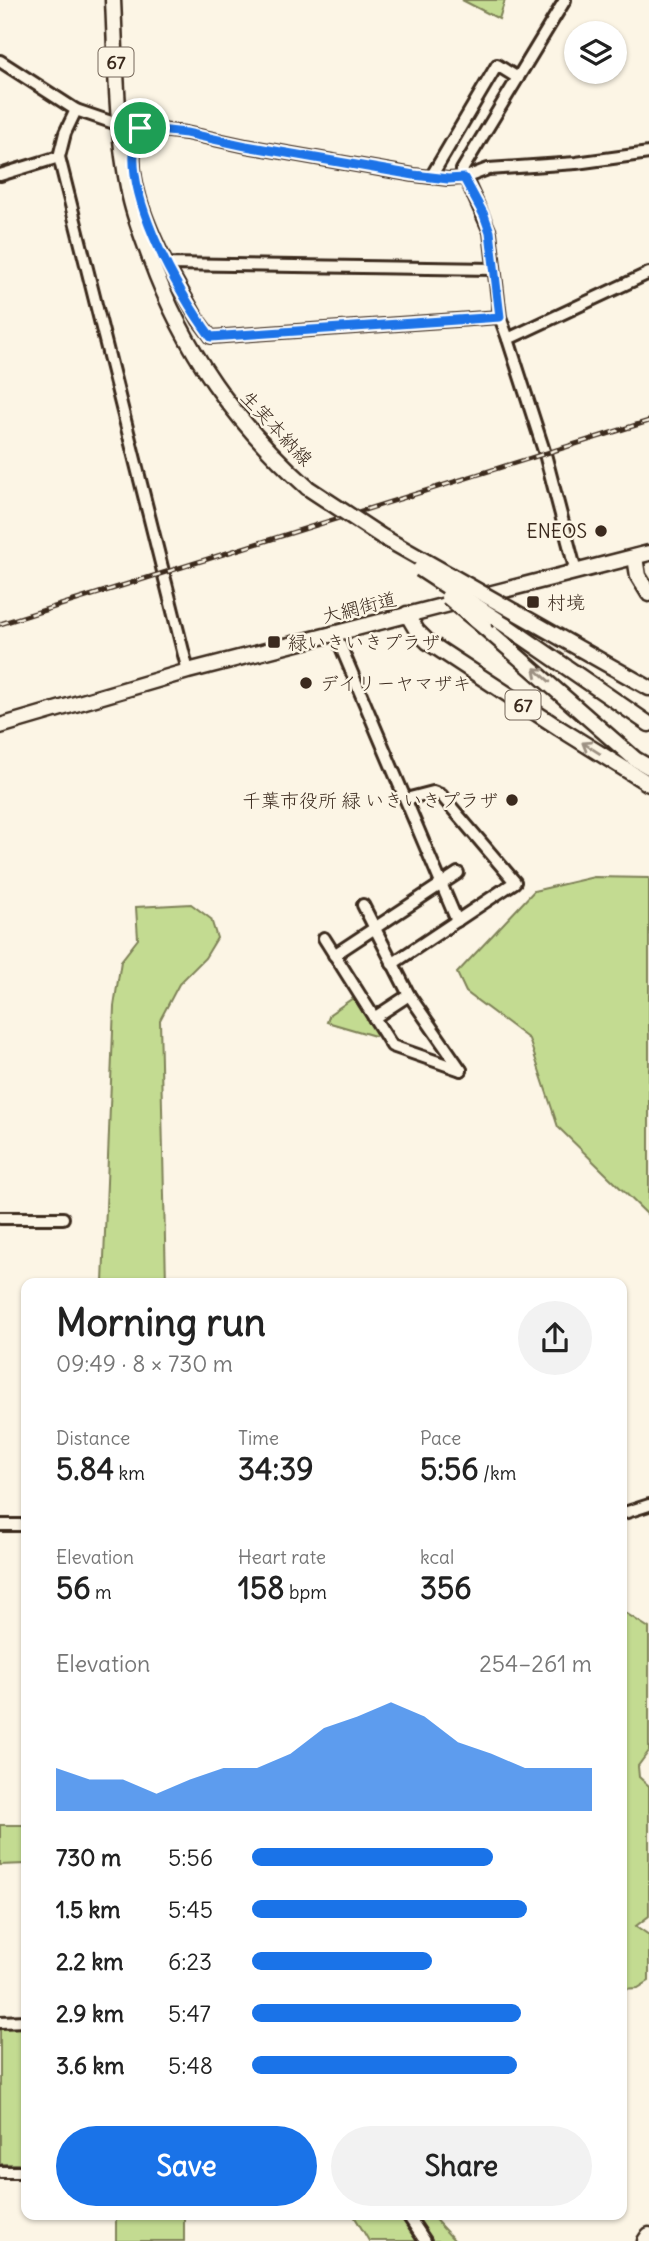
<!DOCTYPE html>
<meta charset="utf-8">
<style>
:root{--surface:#fff;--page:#f2f2f2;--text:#222;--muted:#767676;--accent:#1a73e8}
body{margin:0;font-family:Delius,"Klee One",sans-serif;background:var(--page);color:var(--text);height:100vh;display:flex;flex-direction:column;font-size:26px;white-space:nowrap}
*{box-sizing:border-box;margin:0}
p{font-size:23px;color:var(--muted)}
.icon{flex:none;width:38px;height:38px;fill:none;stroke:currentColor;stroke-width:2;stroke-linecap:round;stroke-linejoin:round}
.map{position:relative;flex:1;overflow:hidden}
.details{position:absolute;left:21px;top:1278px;width:606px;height:942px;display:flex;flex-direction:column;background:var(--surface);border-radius:14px;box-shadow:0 2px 5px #0004}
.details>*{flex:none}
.fabs{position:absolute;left:564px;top:21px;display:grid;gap:14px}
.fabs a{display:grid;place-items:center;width:63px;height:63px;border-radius:50%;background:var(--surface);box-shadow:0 2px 5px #0004;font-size:35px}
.pin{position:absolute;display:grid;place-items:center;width:60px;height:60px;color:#fff;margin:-30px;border:4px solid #fff;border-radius:50%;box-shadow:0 2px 7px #0007}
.round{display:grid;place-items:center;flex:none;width:74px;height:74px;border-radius:37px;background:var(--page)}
.summary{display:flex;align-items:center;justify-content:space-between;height:119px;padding:0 35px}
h1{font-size:38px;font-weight:700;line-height:52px}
.stats{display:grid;grid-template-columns:repeat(3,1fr);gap:10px;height:119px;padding:7px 35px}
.stats div{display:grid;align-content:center}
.stats b{font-size:30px;font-weight:700}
.stats small{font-size:19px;font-weight:400}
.stats p{font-size:19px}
.chart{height:196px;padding:14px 35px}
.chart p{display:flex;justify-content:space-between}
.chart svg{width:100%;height:126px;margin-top:7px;fill:var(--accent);opacity:.7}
.primary-button{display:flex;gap:14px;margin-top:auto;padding:14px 35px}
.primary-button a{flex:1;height:80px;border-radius:42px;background:var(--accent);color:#fff;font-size:28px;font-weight:700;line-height:80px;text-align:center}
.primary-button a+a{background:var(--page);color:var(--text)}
ul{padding:0 35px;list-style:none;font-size:23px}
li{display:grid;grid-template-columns:112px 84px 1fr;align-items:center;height:52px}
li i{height:18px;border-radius:9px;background:var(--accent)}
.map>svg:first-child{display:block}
</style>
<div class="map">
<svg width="649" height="2241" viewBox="0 0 649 2241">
<rect width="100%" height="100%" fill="#fcf5e5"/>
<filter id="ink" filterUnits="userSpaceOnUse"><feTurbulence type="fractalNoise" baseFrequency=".0143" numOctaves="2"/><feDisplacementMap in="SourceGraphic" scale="14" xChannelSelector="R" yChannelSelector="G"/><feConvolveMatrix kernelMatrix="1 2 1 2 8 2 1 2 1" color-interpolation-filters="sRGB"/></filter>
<g filter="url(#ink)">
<g fill="#c3db91" stroke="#7f8258" stroke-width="2">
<polygon points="462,0 505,0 499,19"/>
<polygon points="594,877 649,878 649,1216 558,1127 529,1039 466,992 457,973 534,891"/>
<polygon points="191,904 211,919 217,938 205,958 179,984 160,1020 166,1283 103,1283 114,1006 121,961 138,939 136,907"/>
<polygon points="356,996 379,1032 375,1036 327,1022 330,1014"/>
<polygon points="621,1610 649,1628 649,1751 638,1766 639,1777 649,1786 649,1916 636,1926 649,1935 649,1981 638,1988 622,1989"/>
<polygon points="0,1825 26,1825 26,1864 0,1865"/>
<polygon points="26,2020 26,2164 0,2164 0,2023"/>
<rect x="116" y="2214" width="68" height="27"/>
<polygon points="353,2214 430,2214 455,2241 369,2241"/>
</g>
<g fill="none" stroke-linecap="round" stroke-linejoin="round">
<g stroke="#3b2a1e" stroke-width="16">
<g id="minor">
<polyline points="565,0 462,170 490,232 500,317 508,339 649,273"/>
<polyline points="0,61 76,110 120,125 186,133 246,146 414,175 448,179 464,178 488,169 576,163 649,153"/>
<polyline points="76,110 65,133 59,157 188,671"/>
<path d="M 140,128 C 121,168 149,227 167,264 L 494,269"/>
<polyline points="0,175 59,157"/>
<polyline points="431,177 497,65 518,78"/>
<polyline points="167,264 199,321 211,337 500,317"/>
<polyline points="508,339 545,454 576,572"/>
<polyline points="335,633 457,921"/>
<polyline points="363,905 409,995 461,1070"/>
<polyline points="324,938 392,1046 461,1070"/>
<polyline points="334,955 458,873"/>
<polyline points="392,964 515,882 441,795 433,792 406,799"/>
<polyline points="374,1018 409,995"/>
<polyline points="0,1218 63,1218"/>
<polyline points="621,1514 649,1505"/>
<polyline points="0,1525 26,1525"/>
<polyline points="0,2022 26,2021"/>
<polyline points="0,2172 26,2172"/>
<polyline points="407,2214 425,2241"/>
</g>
</g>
<g stroke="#3b2a1e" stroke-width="19">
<g id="major">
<path d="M 113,0 C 116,63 116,129 129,192 C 133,214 142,236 150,258 C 184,351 235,423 308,488"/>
<polyline points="635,557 638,576 649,594"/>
<polyline points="515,612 649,688"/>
<polyline points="407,614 417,631 428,642 559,728 649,784"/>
<polyline points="498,620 649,724"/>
<polyline points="484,627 635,759 649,767"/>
<polyline points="0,726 188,671 649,553"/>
<polyline points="645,2241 649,2235"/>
</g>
</g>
<use href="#minor" stroke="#fcf5e5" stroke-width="10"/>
<use href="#major" stroke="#fcf5e5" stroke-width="14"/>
<g stroke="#3b2a1e" stroke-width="5">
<polyline id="rail" points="0,624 649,421"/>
</g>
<use href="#rail" stroke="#fcf5e5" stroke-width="2.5" stroke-dasharray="8" stroke-linecap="butt"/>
<g stroke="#3b2a1e" stroke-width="19" stroke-linecap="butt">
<g id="major-bridge">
<polyline points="308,488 381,536 515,612"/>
<polyline points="420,569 498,620"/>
<polyline points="448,597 484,627"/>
</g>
</g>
<use href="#major-bridge" stroke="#fcf5e5" stroke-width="14"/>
</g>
<defs><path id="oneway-shaft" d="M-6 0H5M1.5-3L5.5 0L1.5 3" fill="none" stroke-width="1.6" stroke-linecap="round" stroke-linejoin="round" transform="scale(1.75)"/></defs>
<g stroke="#9c9082">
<use href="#oneway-shaft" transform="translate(542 675) rotate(-139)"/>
<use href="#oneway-shaft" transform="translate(591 748) rotate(-148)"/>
</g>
</g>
<g fill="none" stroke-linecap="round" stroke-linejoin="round" filter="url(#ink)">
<g stroke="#fff" stroke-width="14">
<path id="route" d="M 140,128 L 186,133 L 246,146 L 414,175 L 448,179 L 464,178 L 484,215 L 490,232 L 500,317 L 211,337 C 178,293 114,181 140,128 Z"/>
</g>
<use href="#route" stroke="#1a73e8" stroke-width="9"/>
</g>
<g fill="#3b2a1e" stroke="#fcf5e5" stroke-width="2.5">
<circle cx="601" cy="531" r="7"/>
<rect x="526" y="595" width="14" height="14" rx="3.5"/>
<rect x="267" y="635" width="14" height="14" rx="3.5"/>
<circle cx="306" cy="683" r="7"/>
<circle cx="512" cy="800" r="7"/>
</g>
<g text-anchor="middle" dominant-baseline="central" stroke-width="5" stroke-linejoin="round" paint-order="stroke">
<g fill="#fcf5e5" stroke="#75675a" stroke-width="2">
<rect x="98.5" y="47.5" width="35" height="29" rx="5"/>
<rect x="505.5" y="690.5" width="35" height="29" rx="5"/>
</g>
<g font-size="18" font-weight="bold" fill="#3b2a1e">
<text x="116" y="62">67</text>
<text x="523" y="705">67</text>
</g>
<g font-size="19" fill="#3b2a1e" stroke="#fcf5e5">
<text transform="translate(277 428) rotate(47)">生実本納線</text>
<text transform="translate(359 607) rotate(-14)">大網街道</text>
</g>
<g font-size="19" fill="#3b2a1e" stroke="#fcf5e5" text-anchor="start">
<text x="587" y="531" text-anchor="end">ENEOS</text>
<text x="547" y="602">村境</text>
<text x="288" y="642">緑いきいきプラザ</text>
<text x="320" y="683">デイリーヤマザキ</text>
<text x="498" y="800" text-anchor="end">千葉市役所 緑 いきいきプラザ</text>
</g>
</g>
</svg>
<div class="fabs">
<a><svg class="icon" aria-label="layers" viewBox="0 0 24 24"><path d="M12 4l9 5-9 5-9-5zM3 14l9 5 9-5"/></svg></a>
</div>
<div class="pin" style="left:140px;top:128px;background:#1e9e55"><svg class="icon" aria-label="arrive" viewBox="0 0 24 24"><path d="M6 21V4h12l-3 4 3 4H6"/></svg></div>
<section class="details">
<div class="summary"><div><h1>Morning run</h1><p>09:49 · 8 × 730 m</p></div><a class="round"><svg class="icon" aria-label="share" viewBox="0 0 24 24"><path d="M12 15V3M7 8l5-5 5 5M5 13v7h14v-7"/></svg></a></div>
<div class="stats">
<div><p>Distance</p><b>5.84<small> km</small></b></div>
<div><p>Time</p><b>34:39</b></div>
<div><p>Pace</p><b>5:56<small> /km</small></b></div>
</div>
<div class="stats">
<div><p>Elevation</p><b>56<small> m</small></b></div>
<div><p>Heart rate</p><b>158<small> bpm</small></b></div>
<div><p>kcal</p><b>356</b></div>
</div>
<div class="chart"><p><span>Elevation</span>254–261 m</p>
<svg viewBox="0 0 160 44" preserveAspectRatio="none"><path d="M0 44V29L10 33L20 33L30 38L40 33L50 29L60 29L70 24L80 15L90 11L100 6L110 11L120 20L130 24L140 29L150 29L160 29V44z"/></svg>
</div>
<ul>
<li><b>730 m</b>5:56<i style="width:71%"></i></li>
<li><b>1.5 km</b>5:45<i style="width:81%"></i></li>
<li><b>2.2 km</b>6:23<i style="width:53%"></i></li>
<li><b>2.9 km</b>5:47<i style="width:79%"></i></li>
<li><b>3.6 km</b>5:48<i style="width:78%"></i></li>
</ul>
<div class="primary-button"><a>Save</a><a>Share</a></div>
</section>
</div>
